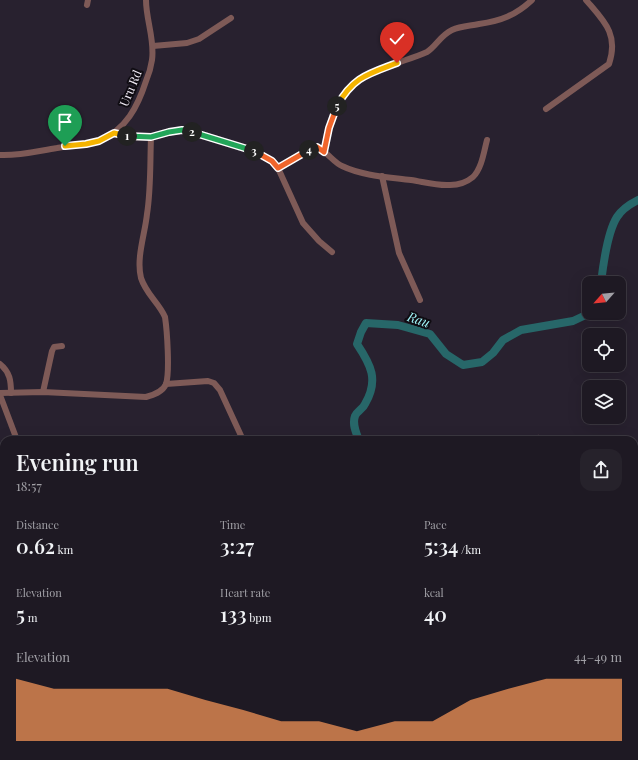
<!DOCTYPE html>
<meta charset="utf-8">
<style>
:root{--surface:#1e1923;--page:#26222b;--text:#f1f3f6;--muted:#a1a0a6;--line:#3c3841;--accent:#ff9b5a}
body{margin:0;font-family:"Playfair Display",serif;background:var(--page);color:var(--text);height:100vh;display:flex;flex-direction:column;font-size:15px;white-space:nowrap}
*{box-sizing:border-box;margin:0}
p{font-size:13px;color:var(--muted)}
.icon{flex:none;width:22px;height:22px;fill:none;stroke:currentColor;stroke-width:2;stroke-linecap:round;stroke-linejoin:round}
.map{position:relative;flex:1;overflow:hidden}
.sheet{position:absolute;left:0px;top:436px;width:638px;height:324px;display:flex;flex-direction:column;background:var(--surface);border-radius:12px 12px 0 0;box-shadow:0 4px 16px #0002,0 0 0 1px var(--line)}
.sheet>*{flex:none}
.needle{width:26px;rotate:243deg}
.tools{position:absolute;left:582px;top:276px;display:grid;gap:8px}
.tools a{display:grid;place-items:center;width:44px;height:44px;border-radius:8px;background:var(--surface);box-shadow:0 4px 16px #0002,0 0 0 1px var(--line);font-size:20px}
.pin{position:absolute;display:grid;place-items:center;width:34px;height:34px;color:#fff;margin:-41px -17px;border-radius:50% 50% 50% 0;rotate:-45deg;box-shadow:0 0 4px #0007}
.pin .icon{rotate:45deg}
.km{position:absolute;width:20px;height:20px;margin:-10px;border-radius:50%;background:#222;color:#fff;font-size:11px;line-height:20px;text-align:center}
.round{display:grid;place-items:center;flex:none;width:42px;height:42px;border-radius:12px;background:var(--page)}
.summary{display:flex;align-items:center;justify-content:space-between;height:68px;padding:0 16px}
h1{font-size:22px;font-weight:600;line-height:30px}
.figures{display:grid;grid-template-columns:repeat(3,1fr);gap:6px;height:68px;padding:4px 16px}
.figures div{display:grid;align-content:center}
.figures b{font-size:20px;font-weight:600}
.figures small{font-size:11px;font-weight:400}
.figures p{font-size:11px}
.chart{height:112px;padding:8px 16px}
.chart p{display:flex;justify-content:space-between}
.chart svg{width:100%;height:72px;margin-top:4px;fill:var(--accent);opacity:.7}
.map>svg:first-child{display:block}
</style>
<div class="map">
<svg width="638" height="760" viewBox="0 0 638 760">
<rect width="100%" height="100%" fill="#28212f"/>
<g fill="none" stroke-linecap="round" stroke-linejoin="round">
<g stroke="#276769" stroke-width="8">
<path d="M 601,283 C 603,266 608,231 617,217 C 622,209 630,204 638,200"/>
<path d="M 359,440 C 356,433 352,424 355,416 C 357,411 363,409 365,404 C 379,380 371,365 357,344 L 361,332 L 366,323 L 398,325 L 430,334 L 446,354 L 463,365 L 482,362 L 493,353 L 503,340 L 521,330 L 573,321 L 590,313"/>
<polyline points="0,590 4,589"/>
</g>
<g stroke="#7e5a57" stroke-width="6">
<polyline points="87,5 88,0"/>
<polyline points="153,46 187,43 199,39 231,18"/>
<path d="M 546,109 L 609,64 C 619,34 604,21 586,0"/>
<path d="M 114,133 C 125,136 139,138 151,137 C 161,136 171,130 183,131 C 193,131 201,135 210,138 C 234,146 261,148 278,168 L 303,223 L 319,241 L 332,252"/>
<path d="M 324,152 C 330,124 336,92 363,77 C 372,72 384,68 394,64 C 405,60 416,57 427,52 C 436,46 441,35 452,30 C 461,26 470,26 479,24 C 501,21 516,15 532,0"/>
<path d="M 0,155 C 19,156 38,151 57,148 C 71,145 86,146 99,141 C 126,130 138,106 146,81 C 149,74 151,67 152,60 C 155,40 146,20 146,0"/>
<path d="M 278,168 L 312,148 C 324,146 332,162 342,166 C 363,176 388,177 411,180 C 424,182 437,186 450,185 C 459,185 467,182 473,177 C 482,168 484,151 487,140"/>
<polyline points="382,176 399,253 420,300"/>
<path d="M 0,364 C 10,372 11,381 11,393"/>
<polyline points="166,384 208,381 214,383 220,390 243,440"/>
<polyline points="43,392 52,351 54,347 62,346"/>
<path d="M 0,393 L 43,392 L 146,397 C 153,395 163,392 166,384 C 170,372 167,330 165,317 C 159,303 146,294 141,278 C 136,258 145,234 147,214 C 151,189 150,163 151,137"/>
<polyline points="0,395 17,440"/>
<polyline points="538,438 539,440"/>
<polyline points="634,495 638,494"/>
<polyline points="634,602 638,602"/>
<polyline points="634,705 638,705"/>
<polyline points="634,720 638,726"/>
<polyline points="291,756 293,760"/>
<polyline points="389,756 391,760"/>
<polyline points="539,756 541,760"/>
<polyline points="45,760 59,756"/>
<polyline points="365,760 370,756"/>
</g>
</g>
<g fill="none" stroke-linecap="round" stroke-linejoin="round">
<g stroke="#fff" stroke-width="8">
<polyline id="split-1" points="65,146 86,144 99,141 114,133 127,136"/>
</g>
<g stroke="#fff" stroke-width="8">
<polyline id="split-2" points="127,136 151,137 169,132 182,130 192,132"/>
</g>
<g stroke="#fff" stroke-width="8">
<polyline id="split-3" points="192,132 254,151"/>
</g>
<g stroke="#fff" stroke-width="8">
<polyline id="split-4" points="254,151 272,161 278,168 309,150"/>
</g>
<g stroke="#fff" stroke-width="8">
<polyline id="split-5" points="309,150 317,147 324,152 329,128 337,106"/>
</g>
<g stroke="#fff" stroke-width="8">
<path id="split-6" d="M 337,106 C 353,77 368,74 397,63"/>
</g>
<use href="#split-1" stroke="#f5b400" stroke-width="5"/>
<use href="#split-2" stroke="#22a559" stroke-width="5"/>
<use href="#split-3" stroke="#22a559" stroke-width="5"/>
<use href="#split-4" stroke="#f0652b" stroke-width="5"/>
<use href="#split-5" stroke="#f0652b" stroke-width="5"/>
<use href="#split-6" stroke="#f5b400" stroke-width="5"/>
</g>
<g text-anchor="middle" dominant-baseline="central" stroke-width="4" stroke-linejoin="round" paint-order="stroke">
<g font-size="12" fill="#f4eef9" stroke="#0f0c12">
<text transform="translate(130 88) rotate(-67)">Uru Rd</text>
</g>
<g font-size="13" font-style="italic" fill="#a1f6f9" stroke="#0f0c12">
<text transform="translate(419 319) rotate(19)">Rau</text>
</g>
</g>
</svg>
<div class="tools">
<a><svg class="needle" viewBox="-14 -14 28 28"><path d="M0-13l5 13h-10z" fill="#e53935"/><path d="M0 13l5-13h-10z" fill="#a1a0a6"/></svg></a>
<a><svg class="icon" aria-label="locate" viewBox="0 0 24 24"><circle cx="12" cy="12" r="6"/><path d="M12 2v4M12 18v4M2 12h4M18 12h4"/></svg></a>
<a><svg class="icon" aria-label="layers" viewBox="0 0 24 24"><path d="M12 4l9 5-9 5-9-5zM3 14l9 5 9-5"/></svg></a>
</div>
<div class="pin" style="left:65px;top:146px;background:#1e9e55"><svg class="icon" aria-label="arrive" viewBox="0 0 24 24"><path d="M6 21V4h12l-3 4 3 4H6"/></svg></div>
<div class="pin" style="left:397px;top:63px;background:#d93025"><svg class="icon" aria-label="check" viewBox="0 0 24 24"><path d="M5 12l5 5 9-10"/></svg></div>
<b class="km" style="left:127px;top:136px">1</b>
<b class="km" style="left:192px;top:132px">2</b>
<b class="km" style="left:254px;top:151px">3</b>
<b class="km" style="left:309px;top:150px">4</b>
<b class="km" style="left:337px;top:106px">5</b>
<section class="sheet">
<div class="summary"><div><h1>Evening run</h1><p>18:57</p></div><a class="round"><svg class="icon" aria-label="share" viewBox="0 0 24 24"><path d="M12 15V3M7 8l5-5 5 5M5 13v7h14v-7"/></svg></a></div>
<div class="figures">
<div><p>Distance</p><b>0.62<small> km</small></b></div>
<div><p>Time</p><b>3:27</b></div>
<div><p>Pace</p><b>5:34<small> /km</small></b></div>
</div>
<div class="figures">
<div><p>Elevation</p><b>5<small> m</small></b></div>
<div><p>Heart rate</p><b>133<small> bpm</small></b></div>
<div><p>kcal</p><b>40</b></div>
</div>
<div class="chart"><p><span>Elevation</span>44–49 m</p>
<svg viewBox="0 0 160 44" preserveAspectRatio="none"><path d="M0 44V6L10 12L20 12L30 12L40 12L50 19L60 25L70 32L80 32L90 38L100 32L110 32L120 19L130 12L140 6L150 6L160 6V44z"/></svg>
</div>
</section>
</div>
